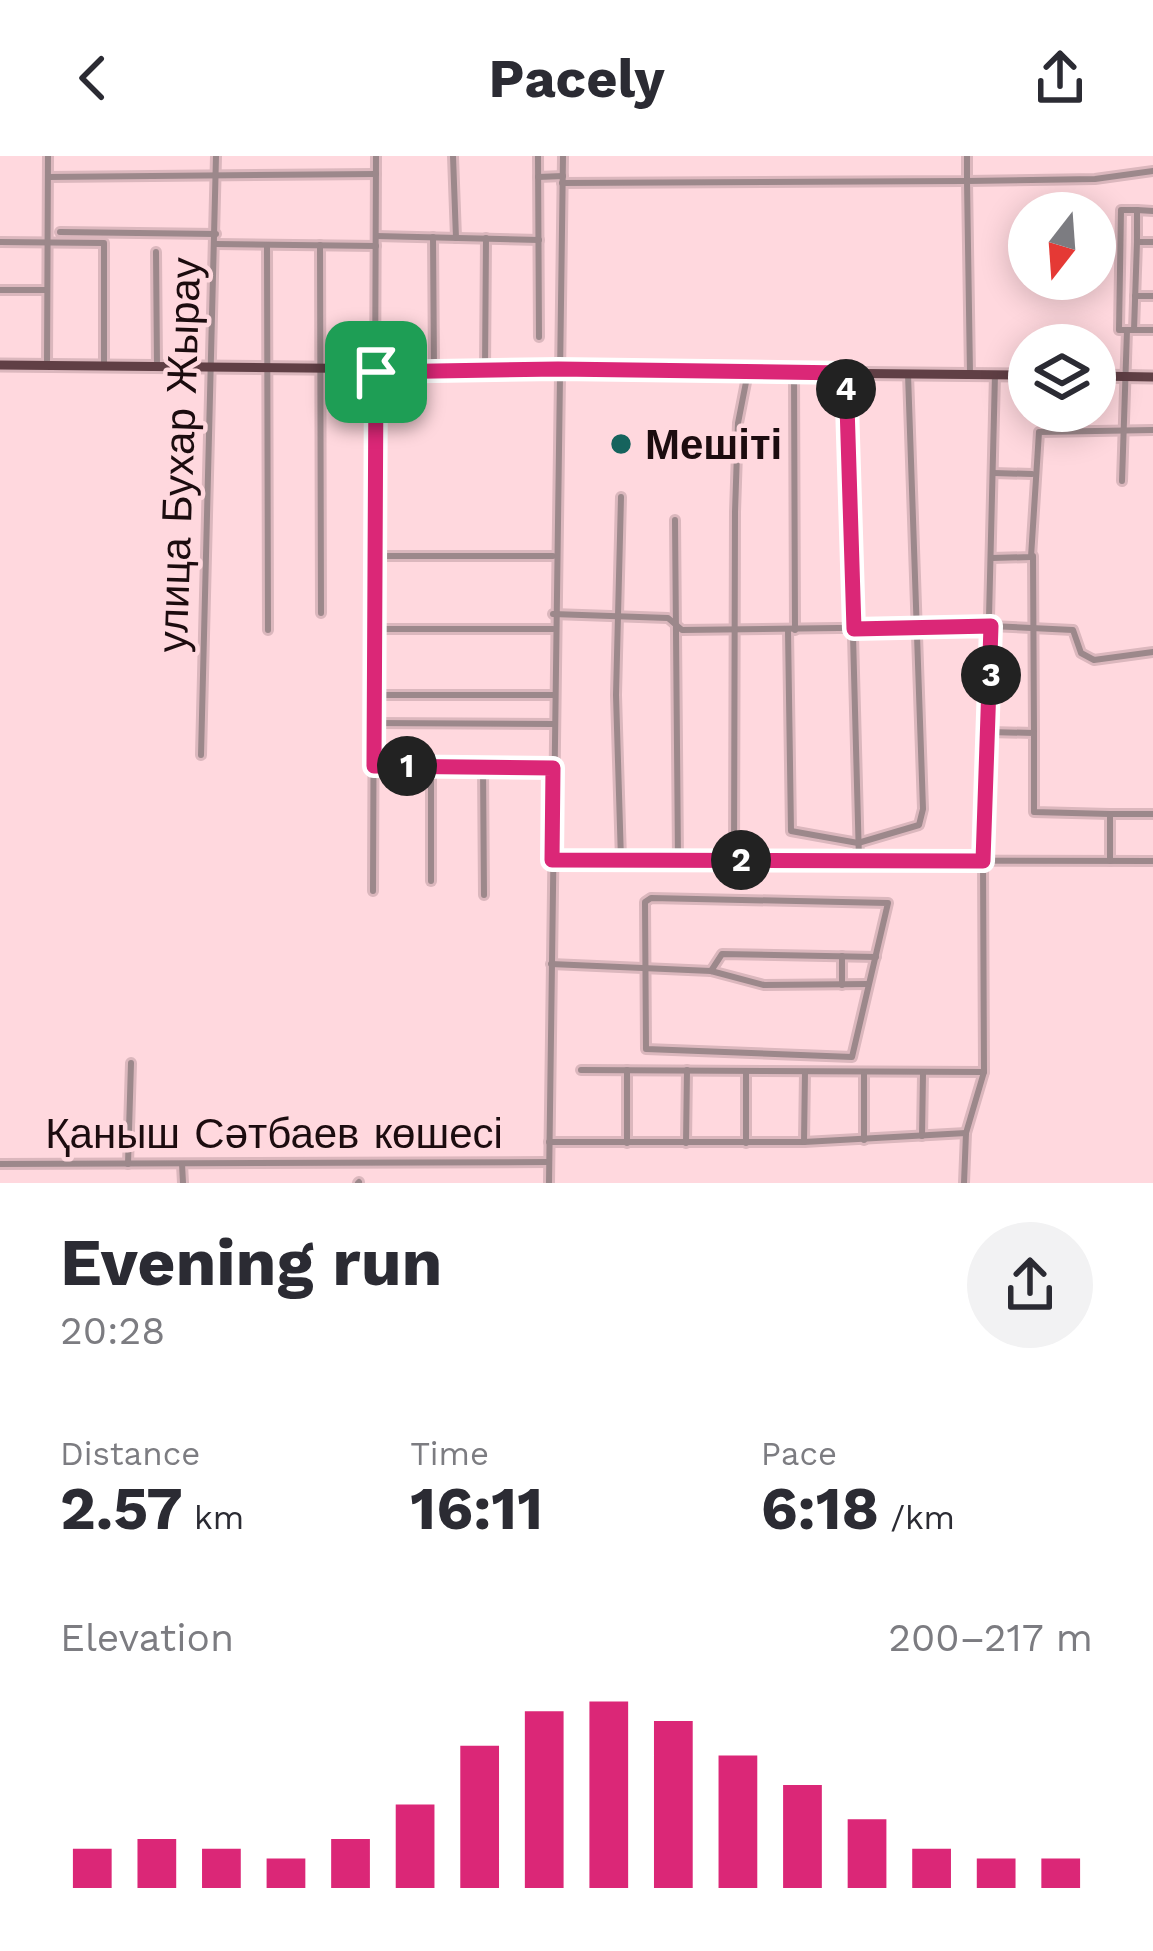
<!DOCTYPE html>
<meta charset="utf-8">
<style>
:root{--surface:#fff;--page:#f2f2f3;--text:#2b2b33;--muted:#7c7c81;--accent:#db2777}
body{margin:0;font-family:"Work Sans",sans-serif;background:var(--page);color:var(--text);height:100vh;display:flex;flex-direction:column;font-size:45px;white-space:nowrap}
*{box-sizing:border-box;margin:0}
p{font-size:39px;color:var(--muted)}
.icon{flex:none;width:66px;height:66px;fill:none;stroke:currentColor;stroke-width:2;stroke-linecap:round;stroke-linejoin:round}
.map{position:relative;height:1027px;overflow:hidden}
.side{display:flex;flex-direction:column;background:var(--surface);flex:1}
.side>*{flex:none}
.needle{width:78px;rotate:197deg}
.tools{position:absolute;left:1008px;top:36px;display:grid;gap:24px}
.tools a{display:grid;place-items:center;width:108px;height:108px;border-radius:50%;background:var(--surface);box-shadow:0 6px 30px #0003;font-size:60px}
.pin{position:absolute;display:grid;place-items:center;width:102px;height:102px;color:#fff;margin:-51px;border-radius:24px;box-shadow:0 6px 18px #0006}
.km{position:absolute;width:60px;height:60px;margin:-30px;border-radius:50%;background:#222;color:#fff;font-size:33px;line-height:60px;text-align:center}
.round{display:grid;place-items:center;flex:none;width:126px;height:126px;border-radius:63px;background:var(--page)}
.summary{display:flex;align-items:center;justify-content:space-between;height:204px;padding:0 60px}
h1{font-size:66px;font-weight:700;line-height:90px}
.metrics{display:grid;grid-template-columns:repeat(3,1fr);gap:18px;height:204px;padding:12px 60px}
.metrics div{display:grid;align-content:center}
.metrics b{font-size:60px;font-weight:700}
.metrics small{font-size:33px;font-weight:400}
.metrics p{font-size:33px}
.chart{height:336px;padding:24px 60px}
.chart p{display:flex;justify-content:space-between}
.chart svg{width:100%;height:216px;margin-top:12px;stroke:var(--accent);stroke-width:6}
header{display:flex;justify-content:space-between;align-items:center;height:156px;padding:0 60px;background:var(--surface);font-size:54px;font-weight:700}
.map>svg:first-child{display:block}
</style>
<header><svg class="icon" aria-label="back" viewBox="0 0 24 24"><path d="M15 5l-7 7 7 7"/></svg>Pacely<svg class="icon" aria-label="share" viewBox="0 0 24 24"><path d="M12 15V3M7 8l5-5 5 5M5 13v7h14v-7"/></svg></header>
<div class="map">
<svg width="1153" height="1027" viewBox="0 0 1153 1027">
<rect width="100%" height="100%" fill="#ffd8de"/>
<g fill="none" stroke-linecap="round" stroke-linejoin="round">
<g stroke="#dbb7bd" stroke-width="12">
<g id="minor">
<polyline points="453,0 456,82"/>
<polyline points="538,0 539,181"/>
<polyline points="48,21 376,18"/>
<polyline points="538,21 563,20"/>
<polyline points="562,27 962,25 967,25 967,0"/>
<polyline points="1137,54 1121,54 1119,174 1153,174"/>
<polyline points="60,76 216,78"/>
<polyline points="376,80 539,84"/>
<polyline points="433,81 434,212"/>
<polyline points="0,86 104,87 104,211"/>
<polyline points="1137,86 1137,54 1153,55"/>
<polyline points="216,88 376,90"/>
<polyline points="267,89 268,474"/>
<polyline points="320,89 321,457"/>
<polyline points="156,96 157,209"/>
<polyline points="0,134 46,134"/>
<polyline points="1135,140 1153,140"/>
<polyline points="1134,174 1137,86 1153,86"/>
<polyline points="47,209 48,0"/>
<polyline points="485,215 486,82"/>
<polyline points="794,216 795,474"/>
<polyline points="846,217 859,704"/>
<polyline points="970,218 967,25 1095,23 1153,15"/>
<polyline points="994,317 1032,318"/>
<polyline points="1122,325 1127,174"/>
<polyline points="675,364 678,703"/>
<polyline points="377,400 553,400"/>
<polyline points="1033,400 1034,577"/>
<polyline points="992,402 1031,401 1039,276 1153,274"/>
<polyline points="553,458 668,462 682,474 991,470 1073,474 1081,497 1094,504 1153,496"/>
<polyline points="374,473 553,473"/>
<polyline points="788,474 791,675 858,687 919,669 923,653 908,218"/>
<polyline points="374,539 553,539"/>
<polyline points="374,567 553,568"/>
<polyline points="989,576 1034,577 1034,656 1110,658"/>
<polyline points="201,599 216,0"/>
<polyline points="374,610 552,612"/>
<polyline points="483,611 484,739"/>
<polyline points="734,703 735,356 738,267 748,216"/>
<polyline points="552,704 1153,705"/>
<polyline points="621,704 616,539 621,341"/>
<polyline points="1110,705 1110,658 1153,658"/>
<polyline points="431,725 431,611"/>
<polyline points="373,735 376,0"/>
<polygon points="651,742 888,747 852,901 646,893 645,746"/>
<polyline points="551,808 711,815 764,829 868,828"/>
<polyline points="711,815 722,798 876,801"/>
<polyline points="842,829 842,800"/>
<polyline points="581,914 984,916"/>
<polyline points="746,915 746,987"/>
<polyline points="922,980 923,918"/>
<polyline points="864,984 864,917"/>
<polyline points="549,986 804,986 966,977"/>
<polyline points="804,986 805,916"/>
<polyline points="627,987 627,914"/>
<polyline points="686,987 687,914"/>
<polyline points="0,1008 549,1006"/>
<polyline points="128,1008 131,907"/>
<polyline points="182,1008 183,1027"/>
<polyline points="358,1027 359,1026"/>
<polyline points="549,1027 563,0"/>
<polyline points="964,1027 966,977 984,916 983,705 995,218"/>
</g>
</g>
<g stroke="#dbb7bd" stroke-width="15">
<g id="major">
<polyline points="0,209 1029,219"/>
<polyline points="1095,220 1153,221"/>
</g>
</g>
<use href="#minor" stroke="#9c888b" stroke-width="6"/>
<use href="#major" stroke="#603f45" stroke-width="9"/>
</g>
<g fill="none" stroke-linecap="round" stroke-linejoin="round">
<g stroke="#fff" stroke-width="24">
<polygon id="route" points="558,213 846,217 854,473 991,470 983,705 552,704 553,612 374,610 376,216"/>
</g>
<use href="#route" stroke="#db2777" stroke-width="15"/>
</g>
<circle fill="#16635d" stroke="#ffd8de" stroke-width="4.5" cx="621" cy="288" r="12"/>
<g text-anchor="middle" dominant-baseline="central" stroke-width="9" stroke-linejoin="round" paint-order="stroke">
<g font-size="42" font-weight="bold" fill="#1c0c0f" stroke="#ffd8de" text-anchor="start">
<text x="645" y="288">Мешіті</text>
</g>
<g font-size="42" fill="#1c0c0f" stroke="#ffd8de">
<text transform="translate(179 299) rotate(-88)">улица Бухар Жырау</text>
<text x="274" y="977">Қаныш Сәтбаев көшесі</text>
</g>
</g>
</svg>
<div class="tools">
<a><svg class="needle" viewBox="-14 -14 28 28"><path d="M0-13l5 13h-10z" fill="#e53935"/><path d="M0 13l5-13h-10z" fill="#7c7c81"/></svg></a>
<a><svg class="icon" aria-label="layers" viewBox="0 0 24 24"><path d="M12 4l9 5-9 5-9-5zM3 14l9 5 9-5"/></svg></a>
</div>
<div class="pin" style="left:376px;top:216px;background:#1e9e55"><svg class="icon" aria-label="arrive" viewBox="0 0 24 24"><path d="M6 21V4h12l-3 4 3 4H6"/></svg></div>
<b class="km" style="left:407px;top:610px">1</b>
<b class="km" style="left:741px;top:704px">2</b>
<b class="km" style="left:991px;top:519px">3</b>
<b class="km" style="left:846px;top:233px">4</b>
</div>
<section class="side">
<div class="summary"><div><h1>Evening run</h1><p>20:28</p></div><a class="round"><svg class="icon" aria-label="share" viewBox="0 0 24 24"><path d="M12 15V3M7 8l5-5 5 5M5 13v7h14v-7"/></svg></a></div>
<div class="metrics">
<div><p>Distance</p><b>2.57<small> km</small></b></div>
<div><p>Time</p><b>16:11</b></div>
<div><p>Pace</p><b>6:18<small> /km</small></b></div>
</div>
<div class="chart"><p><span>Elevation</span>200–217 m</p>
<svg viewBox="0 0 160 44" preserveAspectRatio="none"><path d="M5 44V36M15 44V34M25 44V36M35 44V38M45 44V34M55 44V27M65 44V15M75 44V8M85 44V6M95 44V10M105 44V17M115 44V23M125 44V30M135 44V36M145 44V38M155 44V38"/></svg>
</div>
</section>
